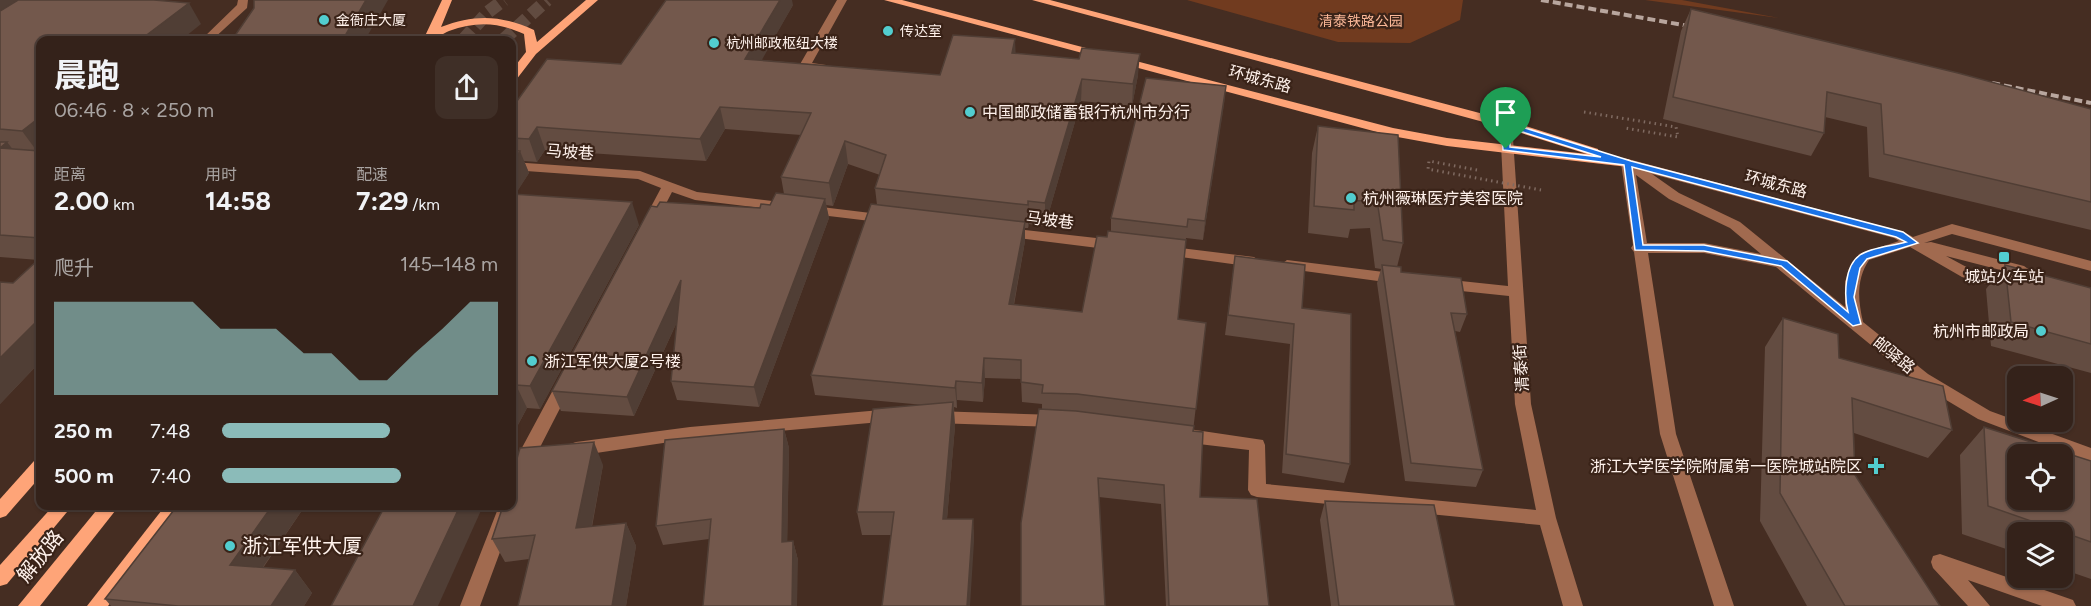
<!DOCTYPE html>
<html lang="zh">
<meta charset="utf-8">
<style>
:root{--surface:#34221a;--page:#3f2f27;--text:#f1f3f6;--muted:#a9a4a2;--line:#4e3f39;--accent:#8bbbb9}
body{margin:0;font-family:Figtree,"Noto Sans SC",sans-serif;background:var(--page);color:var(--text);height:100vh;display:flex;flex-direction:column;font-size:22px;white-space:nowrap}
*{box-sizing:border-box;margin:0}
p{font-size:20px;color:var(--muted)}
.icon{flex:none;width:33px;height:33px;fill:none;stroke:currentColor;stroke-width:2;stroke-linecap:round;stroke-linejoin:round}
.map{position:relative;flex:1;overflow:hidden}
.side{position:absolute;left:36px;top:36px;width:480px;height:474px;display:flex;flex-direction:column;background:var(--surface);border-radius:12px;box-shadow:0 2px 4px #0004,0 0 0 2px var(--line)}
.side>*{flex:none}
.needle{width:39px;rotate:267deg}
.tools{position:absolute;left:2007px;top:366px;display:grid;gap:12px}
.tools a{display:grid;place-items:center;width:66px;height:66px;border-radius:12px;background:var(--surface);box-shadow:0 2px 4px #0004,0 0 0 2px var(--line);font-size:30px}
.pin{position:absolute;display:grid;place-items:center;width:51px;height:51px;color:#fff;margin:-62px -26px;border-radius:50% 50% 50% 0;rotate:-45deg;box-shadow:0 0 6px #0007}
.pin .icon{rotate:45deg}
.round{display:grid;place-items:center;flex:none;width:63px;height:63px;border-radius:12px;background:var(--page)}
.summary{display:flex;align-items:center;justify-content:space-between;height:102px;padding:0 18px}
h1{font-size:33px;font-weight:700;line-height:45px}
.stats{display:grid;grid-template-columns:repeat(3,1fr);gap:9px;height:102px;padding:6px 18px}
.stats div{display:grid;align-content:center}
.stats b{font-size:26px;font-weight:700}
.stats small{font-size:16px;font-weight:400}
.stats p{font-size:16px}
.chart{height:168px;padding:12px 18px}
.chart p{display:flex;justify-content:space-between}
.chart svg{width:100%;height:108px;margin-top:6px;fill:var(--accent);opacity:.7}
ul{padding:0 18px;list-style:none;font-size:20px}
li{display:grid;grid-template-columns:96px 72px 1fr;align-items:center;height:45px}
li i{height:15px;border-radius:8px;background:var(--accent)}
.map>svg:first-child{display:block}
</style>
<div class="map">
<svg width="2091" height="606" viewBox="0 0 2091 606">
<rect width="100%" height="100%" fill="#452d22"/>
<g fill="#713b1f">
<polygon points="1187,0 1463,0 1460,20 1410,43 1338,42"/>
<polygon points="1645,0 1682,0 1779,18"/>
</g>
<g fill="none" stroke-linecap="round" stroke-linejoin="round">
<g stroke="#614b40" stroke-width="13" stroke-dasharray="13 6" stroke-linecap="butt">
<polyline points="463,40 488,12 504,0"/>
<polyline points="503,40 547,0"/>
</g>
<polyline stroke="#7f6a61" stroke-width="3" stroke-dasharray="1.5 4" stroke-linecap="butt" points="1584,112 1676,127 1678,137 1625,128"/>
<g fill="#a16a4f" fill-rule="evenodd">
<polygon points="238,0 248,0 247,8 212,40 201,40 237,5"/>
<polygon points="837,0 847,0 812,63 826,65 828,68 822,72 801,69 799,66"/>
<polygon points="1506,120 1512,124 1531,404 1556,518 1583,606 1563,606 1540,525 1257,497 1251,495 1248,490 1249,450 1182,442 1176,440 1174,435 1176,430 1182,428 1263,440 1265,445 1266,484 1536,510 1515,404 1509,296 1442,289 1435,284 1442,279 1508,286 1500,124"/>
<path d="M 1628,159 L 1904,232 L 1913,237 L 1952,224 L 2091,261 L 2091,271 L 1952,234 L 1924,243 L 1931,242 L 2024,266 L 2031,271 L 2024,276 L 1946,256 L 1972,270 L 2018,282 L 2020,286 L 2018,290 L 2013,291 L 1962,277 L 1910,247 L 1869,260 C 1856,280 1858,300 1863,322 L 1928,374 L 1990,411 L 2091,448 L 2091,462 L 1978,419 L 1916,382 L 1776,267 L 1704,253 L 1648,253 L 1676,434 L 1734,606 L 1714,606 L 1660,434 L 1634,252 L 1631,248 L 1633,245 L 1621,163 ZM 1652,174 L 1894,238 L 1899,241 L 1859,254 L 1845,281 L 1845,307 L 1740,222 L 1679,193 ZM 1636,175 L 1669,199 L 1730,228 L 1761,254 L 1704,243 L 1647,243 Z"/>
<polygon points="512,162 640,171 697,192 887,215 894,219 887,223 695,200 672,192 656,223 651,224 644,220 661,188 638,179 512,170"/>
<polygon points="1006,228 1114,240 1121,245 1114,250 1001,236 999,233"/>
<polygon points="1164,246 1254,257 1261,262 1254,267 1159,254 1157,251 1159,248"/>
<polygon points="1287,260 1400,274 1407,279 1400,284 1282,268 1280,265"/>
<polygon points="566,375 572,377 574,381 535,457 521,495 514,501 517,506 480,606 460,606 499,506 512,506 512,473 517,457 560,377"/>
<polygon points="892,409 898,411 900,415 898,419 892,421 690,439 576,456 570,454 568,449 570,444 576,442 690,427"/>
<polygon points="934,411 1057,415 1063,417 1065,421 1063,425 1057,427 934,423 928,421 926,417 928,413"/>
<polygon points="1940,554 2073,600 2076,606 2042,606 1968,580 1990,606 1968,606 1933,568 1931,562 1933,556"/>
</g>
<g fill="#fea478" fill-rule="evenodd">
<path d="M 442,0 L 452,0 L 441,27 C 475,14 501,15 534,30 L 537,42 L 586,0 L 598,0 L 536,54 L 516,80 L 512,81 L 512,70 L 526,52 L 524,34 C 498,22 476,21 449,31 C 442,34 435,40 427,38 L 425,36 Z"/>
<polygon points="884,0 902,0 1393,128 1447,138 1587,154 1502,127 1032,0 1050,0 1510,121 1598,149 1599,152 1596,155 1628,159 1635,163 1628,167 1447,146 1392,136"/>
<polygon points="40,459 40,477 6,516 0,518 0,499 34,461"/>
<polygon points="53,506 72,506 7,584 0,586 0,565"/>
<polygon points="100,506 119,506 40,606 18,606"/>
<polygon points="165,506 184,506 108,606 87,606"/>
</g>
<g stroke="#b8a69e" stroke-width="4" stroke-dasharray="8 4" stroke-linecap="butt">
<polyline points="1541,0 1700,28"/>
<polyline points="1992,83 2091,103"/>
</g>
<polyline stroke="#7f6a61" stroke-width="3" stroke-dasharray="1.5 4" stroke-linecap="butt" points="1477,170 1429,161 1428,169 1541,190"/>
</g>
<g fill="#634c41">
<polygon points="0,0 201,24 40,40 40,362 0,404 13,283 39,260 0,257"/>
<polygon points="793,5 761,60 940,75 1016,54 1138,75 1132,106 1081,101 1045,226 1029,224 1028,228 1025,228 1025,241 1014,305 1082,312 1107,237 1111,232 1111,218 1226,86 1203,240 1186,238 1178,319 1206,323 1193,431 1200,497 1269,606 1166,606 1161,504 1099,497 1042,409 1042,404 1022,402 1021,379 985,378 983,402 957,400 957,408 954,407 955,426 947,519 973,519 974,542 891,535 862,535 857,512 924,405 815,395 811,375 877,205 875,188 880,175 848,164 833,206 826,205 829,218 759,407 677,400 671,381 677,322 634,416 561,411 552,391 760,208 770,205 784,194 781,177 801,135 725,129 706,161 545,150 537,162 524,161 529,173 515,194 639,225 540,409 527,408 512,436 512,108 621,64"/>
<polygon points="1691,9 2091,109 2091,230 1869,177 1867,127 1825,117 1824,133 1811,156 1663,119 1681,31"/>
<polygon points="1318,126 1398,135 1403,243 1397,267 1401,272 1467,314 1460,332 1455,331 1483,470 1476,487 1405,481 1377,283 1381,269 1375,268 1370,228 1350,229 1348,238 1308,233 1312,153"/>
<polygon points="1235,256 1302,308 1350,464 1344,483 1282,473 1290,344 1225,335"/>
<polygon points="2005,265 2091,288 2091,373 1991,346 1986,289"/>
<polygon points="1783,318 1839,358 1952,430 1928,458 1854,433 1855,475 1940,606 1807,606 1760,521 1765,347"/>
<polygon points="1984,427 2091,461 2091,579 2062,569 2062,532 2018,532 2018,553 1962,534 1960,455"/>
<polygon points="784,429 789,448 787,541 793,541 798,560 709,539 663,545 656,526"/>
<polygon points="603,465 592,527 626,523 636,546 626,606 518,606 529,559 505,562 492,539"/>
<polygon points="1325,501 1455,606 1331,606 1320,520"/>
<polygon points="177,506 305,506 263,568 295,570 312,593 304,606 111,606 105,599"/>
</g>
<g fill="#503e35">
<polygon points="0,0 45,0 0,30"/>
<polygon points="366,0 388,0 365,40 341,40"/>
<polygon points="780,0 792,0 793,5 750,81 745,59"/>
<polygon points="189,3 201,24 181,40 140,40"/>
<polygon points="1015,39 1016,61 1012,53"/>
<polygon points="1140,54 1138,75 1132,106 1133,84"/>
<polygon points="1082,79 1081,101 1045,226 1045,203"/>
<polygon points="1226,86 1224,105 1203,240 1205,221"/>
<polygon points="720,107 725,129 706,161 700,139"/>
<polygon points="40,117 40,152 39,154 22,131"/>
<polygon points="537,127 545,150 537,162 529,139"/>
<polygon points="845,141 848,164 833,206 829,183"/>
<polygon points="7,142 25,165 0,148"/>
<polygon points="520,151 529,173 512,200 512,164"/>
<polygon points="825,199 829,218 759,407 754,387"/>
<polygon points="1028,201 1029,224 1028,228"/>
<polygon points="632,202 639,225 540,409 530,386"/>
<polygon points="1025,222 1025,241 1010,324 1009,304"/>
<polygon points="681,280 687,300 634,416 627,397"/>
<polygon points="40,318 40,362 0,404 0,358"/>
<polygon points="984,358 985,378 983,402 982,383"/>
<polygon points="956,381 957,400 957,408 955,388"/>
<polygon points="516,385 527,408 512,436 512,394"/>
<polygon points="953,402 955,426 945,542 943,519"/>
<polygon points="784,429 789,448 787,561 782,542"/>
<polygon points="594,442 603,465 587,551 576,528"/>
<polygon points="272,506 305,506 249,587 230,565"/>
<polygon points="460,506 483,506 438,606 413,606"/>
<polygon points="973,519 974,542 970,606 967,606"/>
<polygon points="626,523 636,546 626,606 612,606"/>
<polygon points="793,541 798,560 797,606 792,606"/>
<polygon points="295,570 312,593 304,606 271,606"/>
</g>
<g fill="#73584c" stroke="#503e35" stroke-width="1.5" fill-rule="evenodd">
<polygon points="18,0 154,0 189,3 140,40 40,40 40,117 22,131 0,129 0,11"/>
<polygon points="254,0 366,0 345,36 341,40 232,40 254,8"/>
<polygon points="666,0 780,0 745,59 940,75 953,35 1015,39 1012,53 1079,59 1082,48 1140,54 1133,84 1082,79 1045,203 1028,201 1028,205 875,188 886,155 845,141 829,183 781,177 811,113 720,107 700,139 537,127 529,139 512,138 512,108 547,59 621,64"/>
<polygon points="1691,9 1958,73 2091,109 2091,202 1884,154 1881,104 1827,92 1824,133 1673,97"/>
<polygon points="1146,78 1226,86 1205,221 1188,219 1187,227 1111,218"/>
<polygon points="1318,126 1398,135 1403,243 1383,240 1377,200 1354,201 1354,210 1314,206"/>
<polygon points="0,142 7,142 0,148 40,151 40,238 0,235"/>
<polygon points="512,150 520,151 512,164"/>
<polygon points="776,193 825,199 754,387 671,381 681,280 627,397 552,391 651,206 657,207 660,202 760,208 761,204 770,205"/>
<polygon points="512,194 632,202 530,386 516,385 512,394"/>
<polygon points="871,204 1025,222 1009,304 1082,312 1097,236 1107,237 1108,231 1186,240 1178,319 1206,323 1196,409 1077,394 1042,393 1043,385 1021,382 1021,360 984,358 982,383 956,381 955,388 811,375"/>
<polygon points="1235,256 1305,265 1302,308 1351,314 1350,464 1286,454 1294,324 1228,315"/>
<polygon points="40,258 40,318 0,358 0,282 13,283"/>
<polygon points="1382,265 1401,267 1401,272 1461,278 1467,314 1451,313 1483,470 1411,463"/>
<polygon points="2005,265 2091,288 2091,344 2011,322"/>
<polygon points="1783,318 1838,334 1839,358 1943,386 1952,430 1852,398 1855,475 1940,606 1845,606 1780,493"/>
<polygon points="953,402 943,519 973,519 967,606 882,606 894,512 857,512 873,409"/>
<polygon points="1039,409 1076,411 1194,426 1193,431 1203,432 1200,497 1257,499 1269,606 1169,606 1164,485 1098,478 1105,606 1021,606 1021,523"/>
<path d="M 1984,427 L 2091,461 L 2091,542 L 1988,506 ZM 2018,454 L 2062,454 L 2062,500 L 2018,500 Z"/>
<polygon points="784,429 782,542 793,541 792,606 703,606 711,519 656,526 665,440"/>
<polygon points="594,442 576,528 626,523 612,606 518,606 535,535 492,539 503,506 512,506 512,476 520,448"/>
<polygon points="1325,501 1434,505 1455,606 1339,606"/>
<polygon points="177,506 272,506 230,565 295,570 271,606 178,606 105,599"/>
<polygon points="385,506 460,506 413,606 331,606"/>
</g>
<path fill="#1a73e8" stroke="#fff" stroke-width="1.5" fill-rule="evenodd" d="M 1506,122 L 1631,161 L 1903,232 L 1918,243 L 1867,259 L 1860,268 L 1854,297 L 1861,324 L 1853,326 L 1781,266 L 1704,251 L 1635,250 L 1624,165 L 1503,150 L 1501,124 ZM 1510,128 L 1601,157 L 1510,147 ZM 1632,167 L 1896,237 L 1906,242 C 1893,246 1871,247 1860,255 C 1844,266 1844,296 1848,312 L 1787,261 L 1704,245 L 1643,245 Z"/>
<g fill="#52cdcf" stroke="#3a2318" stroke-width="2">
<circle cx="324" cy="20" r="6"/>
<circle cx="888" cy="31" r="6"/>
<circle cx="714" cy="43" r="6"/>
<circle cx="970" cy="112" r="6"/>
<circle cx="1351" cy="198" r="6"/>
<rect x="1998" y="251" width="12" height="12" rx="3"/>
<circle cx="2041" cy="331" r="6"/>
<circle cx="532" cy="361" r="6"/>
<path d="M1873 457h6v6h6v6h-6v6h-6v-6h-6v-6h6z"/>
<circle cx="230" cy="546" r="6"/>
</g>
<g text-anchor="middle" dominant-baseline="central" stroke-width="4.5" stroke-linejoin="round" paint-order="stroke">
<g font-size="14" fill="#fff2ec" stroke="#3a2318" text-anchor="start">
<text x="336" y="20">金衙庄大厦</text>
<text x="900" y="31">传达室</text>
<text x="726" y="43">杭州邮政枢纽大楼</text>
</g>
<g font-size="14" fill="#fab797" stroke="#3a2318">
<text x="1361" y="21">清泰铁路公园</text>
</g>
<g font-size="16" fill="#fff2ec" stroke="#3a2318">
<text transform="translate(1260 79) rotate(15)">环城东路</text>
<text transform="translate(570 152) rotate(4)">马坡巷</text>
<text transform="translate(1776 184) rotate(15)">环城东路</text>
<text transform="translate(1050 220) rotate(7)">马坡巷</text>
<text transform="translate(1894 355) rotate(39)">邮驿路</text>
<text transform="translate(1521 368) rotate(-94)">清泰街</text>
</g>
<g font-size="16" fill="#fff2ec" stroke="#3a2318" text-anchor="start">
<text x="982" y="112">中国邮政储蓄银行杭州市分行</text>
<text x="1363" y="198">杭州薇琳医疗美容医院</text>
<text x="2004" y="276" text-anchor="middle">城站火车站</text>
<text x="2029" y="331" text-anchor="end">杭州市邮政局</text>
<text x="544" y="361">浙江军供大厦2号楼</text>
<text x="1862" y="466" text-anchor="end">浙江大学医学院附属第一医院城站院区</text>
</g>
<g font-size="20" fill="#fff2ec" stroke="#3a2318" text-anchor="start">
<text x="242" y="546">浙江军供大厦</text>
</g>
<g font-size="20" fill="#fff2ec" stroke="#3a2318">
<text transform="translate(40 556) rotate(-51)">解放路</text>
</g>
</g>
</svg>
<div class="tools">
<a><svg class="needle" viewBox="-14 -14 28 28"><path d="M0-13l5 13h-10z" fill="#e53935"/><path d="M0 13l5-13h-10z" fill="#a9a4a2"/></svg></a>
<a><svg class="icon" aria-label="locate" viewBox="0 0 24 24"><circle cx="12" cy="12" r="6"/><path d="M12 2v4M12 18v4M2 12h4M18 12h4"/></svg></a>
<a><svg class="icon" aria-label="layers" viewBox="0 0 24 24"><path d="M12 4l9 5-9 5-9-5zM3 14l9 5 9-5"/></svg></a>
</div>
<div class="pin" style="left:1506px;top:149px;background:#1e9e55"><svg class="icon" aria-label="arrive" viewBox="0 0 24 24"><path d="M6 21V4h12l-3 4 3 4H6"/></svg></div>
<section class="side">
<div class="summary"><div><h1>晨跑</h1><p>06:46 · 8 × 250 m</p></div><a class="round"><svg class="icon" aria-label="share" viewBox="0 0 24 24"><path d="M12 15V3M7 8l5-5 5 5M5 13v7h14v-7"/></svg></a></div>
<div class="stats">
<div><p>距离</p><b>2.00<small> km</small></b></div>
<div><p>用时</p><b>14:58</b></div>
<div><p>配速</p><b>7:29<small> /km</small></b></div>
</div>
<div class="chart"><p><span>爬升</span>145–148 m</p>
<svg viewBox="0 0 160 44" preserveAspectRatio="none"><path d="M0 44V6L10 6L20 6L30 6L40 6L50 6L60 17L70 17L80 17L90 27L100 27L110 38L120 38L130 27L140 17L150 6L160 6V44z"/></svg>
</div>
<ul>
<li><b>250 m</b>7:48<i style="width:61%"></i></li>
<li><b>500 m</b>7:40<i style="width:65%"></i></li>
</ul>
</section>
</div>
